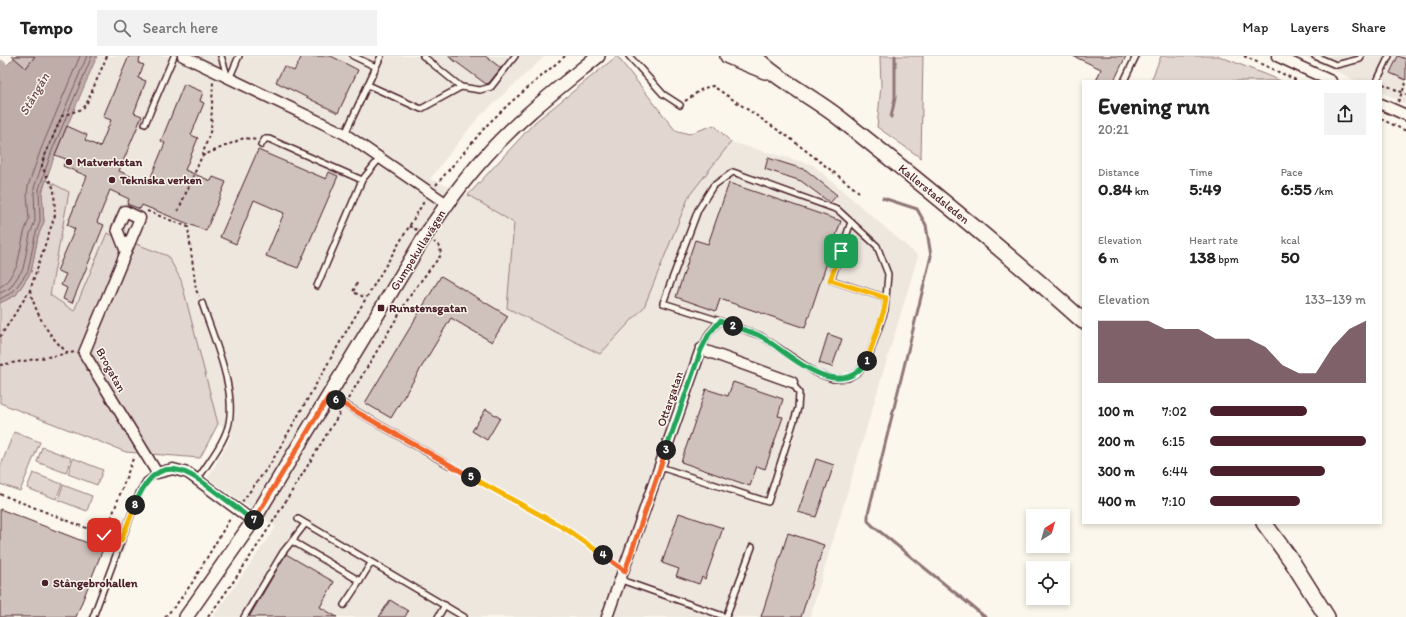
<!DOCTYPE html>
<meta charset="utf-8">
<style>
:root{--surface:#fff;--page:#f2f2f2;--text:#222;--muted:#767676;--line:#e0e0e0;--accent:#4a1f2b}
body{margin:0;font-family:Itim,sans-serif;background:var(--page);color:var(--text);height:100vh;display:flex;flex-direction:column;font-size:15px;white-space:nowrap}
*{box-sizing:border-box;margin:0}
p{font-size:13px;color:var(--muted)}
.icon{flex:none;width:22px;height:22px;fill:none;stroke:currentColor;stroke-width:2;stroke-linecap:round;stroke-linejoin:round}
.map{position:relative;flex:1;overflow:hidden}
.side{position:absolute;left:1082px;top:24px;width:300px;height:444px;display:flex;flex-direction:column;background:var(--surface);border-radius:0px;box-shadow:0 2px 6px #0003}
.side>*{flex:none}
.needle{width:26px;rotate:37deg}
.controls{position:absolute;left:1026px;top:453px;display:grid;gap:8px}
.controls a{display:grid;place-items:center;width:44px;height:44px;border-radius:0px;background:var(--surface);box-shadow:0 2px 6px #0003;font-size:20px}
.pin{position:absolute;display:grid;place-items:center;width:34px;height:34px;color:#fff;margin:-17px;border-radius:8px;box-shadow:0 2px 6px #0006}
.km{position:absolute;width:20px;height:20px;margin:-10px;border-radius:50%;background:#222;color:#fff;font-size:11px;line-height:20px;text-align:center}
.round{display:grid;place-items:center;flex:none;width:42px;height:42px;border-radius:0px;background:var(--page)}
.summary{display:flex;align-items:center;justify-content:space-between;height:68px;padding:0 16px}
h1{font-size:22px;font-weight:700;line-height:30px}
.figures{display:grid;grid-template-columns:repeat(3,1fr);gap:6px;height:68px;padding:4px 16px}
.figures div{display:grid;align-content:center}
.figures b{font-size:17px;font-weight:700}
.figures small{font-size:11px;font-weight:400}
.figures p{font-size:11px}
.chart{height:112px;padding:8px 16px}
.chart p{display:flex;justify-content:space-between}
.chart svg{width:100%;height:72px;margin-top:4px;fill:var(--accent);opacity:.7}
ul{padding:0 16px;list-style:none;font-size:13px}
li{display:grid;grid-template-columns:64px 48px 1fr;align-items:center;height:30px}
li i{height:10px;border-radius:5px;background:var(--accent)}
header{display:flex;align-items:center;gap:24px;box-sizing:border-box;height:56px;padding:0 20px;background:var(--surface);border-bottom:1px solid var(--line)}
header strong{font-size:19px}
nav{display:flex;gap:22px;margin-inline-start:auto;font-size:14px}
.search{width:280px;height:36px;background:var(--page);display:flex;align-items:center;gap:10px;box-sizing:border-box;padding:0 14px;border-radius:0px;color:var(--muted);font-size:15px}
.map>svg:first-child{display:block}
</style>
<header>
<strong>Tempo</strong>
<div class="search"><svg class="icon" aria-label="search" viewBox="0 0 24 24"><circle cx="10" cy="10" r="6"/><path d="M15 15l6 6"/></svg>Search here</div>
<nav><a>Map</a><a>Layers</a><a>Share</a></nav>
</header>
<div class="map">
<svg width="1406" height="561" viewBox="0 0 1406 561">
<rect width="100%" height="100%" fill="#fbf7ec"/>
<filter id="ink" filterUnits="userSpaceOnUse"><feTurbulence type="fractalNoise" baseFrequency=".025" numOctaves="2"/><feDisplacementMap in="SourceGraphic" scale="8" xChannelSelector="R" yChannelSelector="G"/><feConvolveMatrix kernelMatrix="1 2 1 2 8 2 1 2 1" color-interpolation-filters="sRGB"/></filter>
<g filter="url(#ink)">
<g fill="#eee7de">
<polygon points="97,0 545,0 476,64 430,123 468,139 514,167 507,252 644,251 689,140 731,86 813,109 918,200 810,561 213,561 276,471 208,422 232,379 218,368 181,224 168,200 74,255 50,239 69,136 46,124"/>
<polygon points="1303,0 1406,0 1406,48 1381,36 1381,25 1357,25"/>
</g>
<g fill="#e2d7d0" stroke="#967b7e">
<polygon points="617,0 675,74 689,78 714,69 731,86 689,140 644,251 600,298 507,252 514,167 468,139 535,66"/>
<polygon points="880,0 923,0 921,102 877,71 881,30"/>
<polygon points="1161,0 1219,0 1281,25 1151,25"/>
<polygon points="46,124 69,136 50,239 74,255 107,177 168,200 181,224 218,368 200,402 126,396 0,347 0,247 16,239 31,216 38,180 44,166 42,138"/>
<polygon points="14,376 40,386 20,435 0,428 0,412"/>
<polygon points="42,391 71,402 66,417 37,406"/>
<polygon points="73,402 103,414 97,429 68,418"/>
<polygon points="33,417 62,428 56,443 27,432"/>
<polygon points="63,429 92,440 87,455 58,444"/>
</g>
<polygon fill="#bfadaa" stroke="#907477" points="16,0 97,0 55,99 42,135 44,166 38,180 31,216 16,239 0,247 0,16"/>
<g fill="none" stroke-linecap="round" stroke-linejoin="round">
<g stroke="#79585e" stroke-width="1">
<polyline points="0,231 6,227 17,210 24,177 29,163 27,138 28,130 41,93 80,0"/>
<polyline points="0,237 10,232 23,213 30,178 35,165 34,132 47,95 87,0"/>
<polyline points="0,243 13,236 28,215 35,180 40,165 39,133 51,97 92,0"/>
</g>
<g stroke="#907477" stroke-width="3">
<polyline points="891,61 895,42 895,0"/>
<polyline points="883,142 917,153 926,169 931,200 868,458 868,465 873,470 985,561"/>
</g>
<polyline stroke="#bfadaa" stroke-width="11" points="0,9 4,13"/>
</g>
<g fill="#cfc2bc" stroke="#4a1f2b">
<polygon points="12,0 35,0 26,12"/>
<polygon points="129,0 141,0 138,7 144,9 138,22 146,25 134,57 142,60 119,115 148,128 165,87 161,85 184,28 203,36 200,45 204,47 191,79 198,82 185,114 211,125 213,121 226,126 206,175 142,149 140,153 127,148 129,143 110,134 97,166 104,169 72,247 63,243 67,232 61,229 66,218 57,215 75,173 67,169 87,120 63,110 66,103 55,99 67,70 87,79 85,84 100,91 111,64 103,61"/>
<polygon points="302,0 331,0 358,14 338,57 276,26 284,10 294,15"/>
<polygon points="448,0 485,0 501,12 489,27 486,28"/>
<polygon points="1073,0 1126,0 1114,25 1096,25 1101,13"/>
<polygon points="1398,0 1406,3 1406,24 1390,17"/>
<polygon points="258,94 326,123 329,116 338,120 298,212 266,200 284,157 254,144 236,188 220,181"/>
<polygon points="768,102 806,114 837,139 830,147 829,146 801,125 765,113"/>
<polygon points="729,127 841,165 805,272 720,243 716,255 676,241 695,184 708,188"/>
<polygon points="441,220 508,260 492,286 451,262 391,362 365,347"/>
<polygon points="828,278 842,283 832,311 819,307"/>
<polygon points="733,326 783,343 778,360 783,361 765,413 757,410 750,430 681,406 706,333 728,340"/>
<polygon points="486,353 500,362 487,384 472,375"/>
<polygon points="816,403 834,409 816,461 798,456"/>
<polygon points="0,453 103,493 76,561 0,561"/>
<polygon points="679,457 723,472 705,523 702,521 699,528 676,520 679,513 662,507"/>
<polygon points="788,477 824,489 801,561 761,561"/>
<polygon points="286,498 334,526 320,551 337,561 249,561"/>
<polygon points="390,544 408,555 405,561 379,561"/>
</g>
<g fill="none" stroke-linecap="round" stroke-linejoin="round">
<g stroke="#4a1f2b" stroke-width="8">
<g id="service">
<polyline points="221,0 228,22"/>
<polyline points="353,0 376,11"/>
<polyline points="423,0 461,31"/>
<polyline points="629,0 663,38 680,49"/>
<polyline points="1315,0 1336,9 1360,3 1361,0"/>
<polyline points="229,23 239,0"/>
<polyline points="1124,25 1136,0"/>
<polyline points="1377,25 1389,0"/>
<polyline points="368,29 421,53 461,31 480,34 491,31 515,0"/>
<polyline points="145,68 174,0"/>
<polyline points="345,78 381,0"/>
<polyline points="261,89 265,83 269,83 362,124"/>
<polyline points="851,166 831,224 886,242"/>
<polyline points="317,230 362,124 380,102"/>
<polyline points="701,293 709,277 720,265 761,280 816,317 833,323 848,322 858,316 867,306 885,254 888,218 877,190 838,154 733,116 713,130 698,154 663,247 720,265"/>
<polyline points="330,340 449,409"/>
<polyline points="660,411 768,446 798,352 799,337 792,326"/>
<path d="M 197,424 C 208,407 222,390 228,371 C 238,336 213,281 202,247"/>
<polyline points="298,463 464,561"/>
<polyline points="305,468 292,485 360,525 371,507"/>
<polyline points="621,524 726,561 752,491"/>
<polyline points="344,549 360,525"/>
<polyline points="93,561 140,435 146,425 157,417"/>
<polyline points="244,561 283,496 292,485"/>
<polyline points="438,561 445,549"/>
</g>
</g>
<g stroke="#4a1f2b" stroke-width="13">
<g id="minor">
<polyline points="183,0 345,78 447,148"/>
<polyline points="1277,0 1331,25"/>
<polyline points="1381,48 1406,59"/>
<polyline points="126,196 117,173 125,155 140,162 84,297 157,417 173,413 188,417 253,465"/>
<polyline points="607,561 701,293 792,326"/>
</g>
</g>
<g stroke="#4a1f2b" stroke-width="16">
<path id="tertiary" d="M 186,561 L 253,465 L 425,180 C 443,153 462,126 484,102 C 518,63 559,32 598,0"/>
</g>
<g stroke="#4a1f2b" stroke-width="18">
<g id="secondary">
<polyline points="728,0 765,15"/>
<path d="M 754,0 C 777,24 815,42 842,64 C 924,129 1005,195 1083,265"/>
<polyline points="1264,467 1291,504 1327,561"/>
</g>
</g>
<g stroke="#4a1f2b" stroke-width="2" stroke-dasharray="3 3" stroke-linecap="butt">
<polyline points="1244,0 1298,25"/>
<polyline points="1383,28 1406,38"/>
<path d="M 685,45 C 696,39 700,31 713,30 L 791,83 L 859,136"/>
<polyline points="1398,46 1406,27"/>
<polyline points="1381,63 1406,75"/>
<polyline points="202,100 239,84 244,82 257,84"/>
<polyline points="436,129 488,68 510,47 565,0"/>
<polyline points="147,155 188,171 196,234 199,240"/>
<polyline points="178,155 202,100 211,73 213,25"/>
<polyline points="409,170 417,174"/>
<polyline points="357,227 353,236 366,242"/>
<path d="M 30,234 C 36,259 49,281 68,297"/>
<polyline points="0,281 30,234 55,159 54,133 42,111 42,106 62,60 82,53 86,49 107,0"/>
<polyline points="0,309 76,296"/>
<polyline points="348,343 413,235 441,199 440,191 434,186"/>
<polyline points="455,412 566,473 616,508"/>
<polyline points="0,438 114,483"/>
<polyline points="242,446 271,407 347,274 425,144"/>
<polyline points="105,479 134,400"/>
<polyline points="165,561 176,549 192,527 231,461"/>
<path d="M 208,561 C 257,495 298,425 341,355"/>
</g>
<use href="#service" stroke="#fbf7ec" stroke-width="5"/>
<use href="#minor" stroke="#fbf7ec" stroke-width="10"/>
<use href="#tertiary" stroke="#fbf7ec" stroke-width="13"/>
<use href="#secondary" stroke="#fbf7ec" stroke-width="15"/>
</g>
</g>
<g fill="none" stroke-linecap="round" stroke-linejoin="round" filter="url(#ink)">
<g stroke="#fff" stroke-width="8">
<polyline id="split-1" points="841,195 830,224 886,242 884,254 867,305"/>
</g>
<g stroke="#fff" stroke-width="8">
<path id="split-2" d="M 733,270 C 743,274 753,276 762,281 C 791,299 839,348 867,305"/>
</g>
<g stroke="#fff" stroke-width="8">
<polyline id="split-3" points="666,394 701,294 709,278 720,265 733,270"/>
</g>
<g stroke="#fff" stroke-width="8">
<polyline id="split-4" points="603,499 625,515 666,394"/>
</g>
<g stroke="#fff" stroke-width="8">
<polyline id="split-5" points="471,421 566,473 603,499"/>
</g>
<g stroke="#fff" stroke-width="8">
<polyline id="split-6" points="336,344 471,421"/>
</g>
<g stroke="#fff" stroke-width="8">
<polyline id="split-7" points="254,464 329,340 336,344"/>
</g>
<g stroke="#fff" stroke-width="8">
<path id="split-8" d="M 135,449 C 161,382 199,425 237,452 C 242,456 249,463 254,464"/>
</g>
<g stroke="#fff" stroke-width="8">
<polyline id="split-9" points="104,479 121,485 135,449"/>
</g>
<use href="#split-1" stroke="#f5b400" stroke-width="5"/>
<use href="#split-2" stroke="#22a559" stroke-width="5"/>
<use href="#split-3" stroke="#22a559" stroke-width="5"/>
<use href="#split-4" stroke="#f0652b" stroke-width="5"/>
<use href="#split-5" stroke="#f5b400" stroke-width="5"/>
<use href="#split-6" stroke="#f0652b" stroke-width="5"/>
<use href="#split-7" stroke="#f0652b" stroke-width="5"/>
<use href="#split-8" stroke="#22a559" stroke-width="5"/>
<use href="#split-9" stroke="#f5b400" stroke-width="5"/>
</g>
<g fill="#4a1f2b" stroke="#fbf7ec" stroke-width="1.5">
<circle cx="69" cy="106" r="4"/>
<circle cx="112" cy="124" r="4"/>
<rect x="377" y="248" width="8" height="8" rx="2"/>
<circle cx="45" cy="527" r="4"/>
</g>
<g text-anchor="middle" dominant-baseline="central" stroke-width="3" stroke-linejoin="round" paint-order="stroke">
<g font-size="12" font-weight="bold" fill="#4a1f2b" stroke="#fbf7ec" text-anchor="start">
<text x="77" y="106">Matverkstan</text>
<text x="120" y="124">Tekniska verken</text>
<text x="389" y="252">Runstensgatan</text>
<text x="53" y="527">Stångebrohallen</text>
</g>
<g font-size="12" fill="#4a1f2b" stroke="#fbf7ec">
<text transform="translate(934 138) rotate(39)">Kallerstadsleden</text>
<text transform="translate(418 194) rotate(-58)">Gumpekullavägen</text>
<text transform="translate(111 314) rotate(61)">Brogatan</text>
<text transform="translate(670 343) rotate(-71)">Ottargatan</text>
</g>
<g font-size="13" font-style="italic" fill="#6d4a51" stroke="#fbf7ec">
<text transform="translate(34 38) rotate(-60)">Stångån</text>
</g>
</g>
</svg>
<div class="controls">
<a><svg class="needle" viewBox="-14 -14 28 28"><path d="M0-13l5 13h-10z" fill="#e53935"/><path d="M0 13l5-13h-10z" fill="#767676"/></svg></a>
<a><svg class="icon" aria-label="locate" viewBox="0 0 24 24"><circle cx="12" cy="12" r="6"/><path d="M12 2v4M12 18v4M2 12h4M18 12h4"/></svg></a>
</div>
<div class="pin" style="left:841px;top:195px;background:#1e9e55"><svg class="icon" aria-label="arrive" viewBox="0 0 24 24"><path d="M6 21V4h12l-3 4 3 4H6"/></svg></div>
<div class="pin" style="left:104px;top:479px;background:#d93025"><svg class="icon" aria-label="check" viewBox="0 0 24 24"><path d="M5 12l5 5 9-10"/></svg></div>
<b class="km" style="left:867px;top:305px">1</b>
<b class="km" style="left:733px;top:270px">2</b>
<b class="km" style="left:666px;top:394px">3</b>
<b class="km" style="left:603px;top:499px">4</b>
<b class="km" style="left:471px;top:421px">5</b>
<b class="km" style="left:336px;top:344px">6</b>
<b class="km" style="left:254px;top:464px">7</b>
<b class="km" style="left:135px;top:449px">8</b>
<section class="side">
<div class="summary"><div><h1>Evening run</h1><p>20:21</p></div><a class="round"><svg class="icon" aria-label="share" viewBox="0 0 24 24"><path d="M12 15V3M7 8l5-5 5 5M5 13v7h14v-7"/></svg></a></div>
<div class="figures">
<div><p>Distance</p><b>0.84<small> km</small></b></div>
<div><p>Time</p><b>5:49</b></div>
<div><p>Pace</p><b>6:55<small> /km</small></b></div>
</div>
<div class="figures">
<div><p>Elevation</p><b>6<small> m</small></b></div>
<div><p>Heart rate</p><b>138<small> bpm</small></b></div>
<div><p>kcal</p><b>50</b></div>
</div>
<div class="chart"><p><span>Elevation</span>133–139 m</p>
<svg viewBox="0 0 160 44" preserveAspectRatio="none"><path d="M0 44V6L10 6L20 6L30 6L40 11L50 11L60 11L70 17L80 17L90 17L100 22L110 33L120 38L130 38L140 22L150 11L160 6V44z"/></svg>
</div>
<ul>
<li><b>100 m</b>7:02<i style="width:62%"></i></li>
<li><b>200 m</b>6:15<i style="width:100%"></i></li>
<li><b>300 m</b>6:44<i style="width:74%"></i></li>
<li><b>400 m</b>7:10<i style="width:58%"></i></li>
</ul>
</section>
</div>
